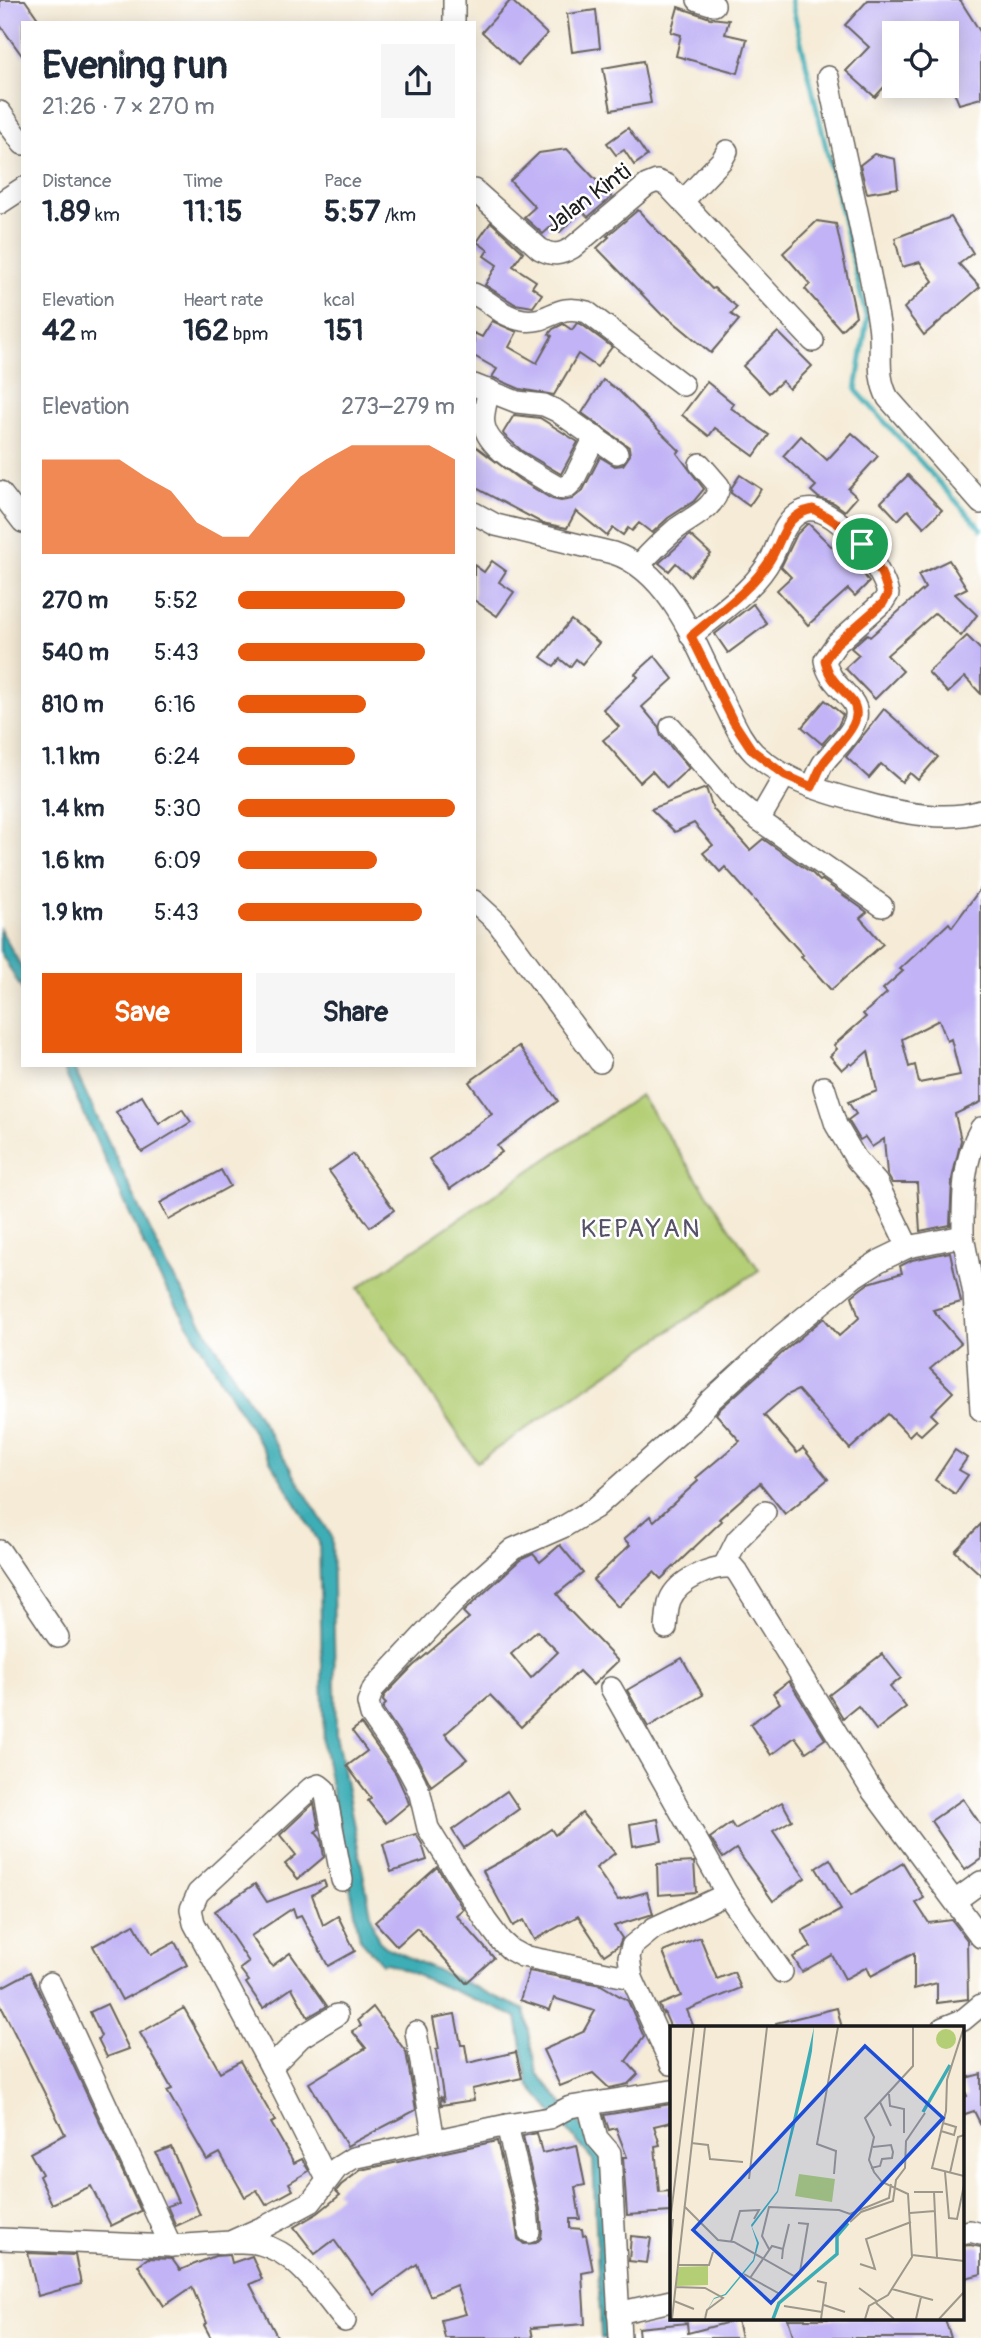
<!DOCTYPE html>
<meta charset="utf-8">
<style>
:root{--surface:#fff;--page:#f6f6f7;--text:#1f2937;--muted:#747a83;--accent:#ea580c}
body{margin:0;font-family:Pangolin,sans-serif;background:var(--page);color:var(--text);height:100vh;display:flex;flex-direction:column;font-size:26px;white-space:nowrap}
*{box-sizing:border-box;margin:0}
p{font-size:23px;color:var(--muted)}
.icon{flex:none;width:38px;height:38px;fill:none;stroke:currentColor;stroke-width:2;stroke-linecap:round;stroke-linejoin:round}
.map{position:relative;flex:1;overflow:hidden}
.details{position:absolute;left:21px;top:21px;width:455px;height:1046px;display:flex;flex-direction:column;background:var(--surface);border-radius:0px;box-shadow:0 4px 18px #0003}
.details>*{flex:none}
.buttons{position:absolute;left:882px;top:21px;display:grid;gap:14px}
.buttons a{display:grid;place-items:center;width:77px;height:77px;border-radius:0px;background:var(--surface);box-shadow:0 4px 18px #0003;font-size:35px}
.pin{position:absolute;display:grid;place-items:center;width:60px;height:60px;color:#fff;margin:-30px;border:4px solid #fff;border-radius:50%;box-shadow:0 2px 7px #0007}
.round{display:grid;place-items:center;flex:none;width:74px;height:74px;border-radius:0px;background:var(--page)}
.headline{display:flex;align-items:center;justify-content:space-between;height:119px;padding:0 21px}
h1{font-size:38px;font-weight:700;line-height:52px}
.figures{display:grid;grid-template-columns:repeat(3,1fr);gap:10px;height:119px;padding:7px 21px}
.figures div{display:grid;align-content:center}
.figures b{font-size:30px;font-weight:700}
.figures small{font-size:19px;font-weight:400}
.figures p{font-size:19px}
.chart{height:196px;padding:14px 21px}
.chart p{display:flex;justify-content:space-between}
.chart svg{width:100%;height:126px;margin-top:7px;fill:var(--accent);opacity:.7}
.action{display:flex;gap:14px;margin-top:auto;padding:14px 21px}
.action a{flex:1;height:80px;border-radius:0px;background:var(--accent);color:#fff;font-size:28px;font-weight:700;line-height:80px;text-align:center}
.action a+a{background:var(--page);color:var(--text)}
ul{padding:0 21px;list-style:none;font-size:23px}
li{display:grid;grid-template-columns:112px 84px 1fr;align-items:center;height:52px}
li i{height:18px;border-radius:9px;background:var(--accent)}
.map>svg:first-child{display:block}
</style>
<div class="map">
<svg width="981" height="2338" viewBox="0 0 981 2338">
<rect width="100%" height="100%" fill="#fff"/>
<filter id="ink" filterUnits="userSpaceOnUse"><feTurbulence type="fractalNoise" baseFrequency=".0143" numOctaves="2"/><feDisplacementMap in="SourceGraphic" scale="14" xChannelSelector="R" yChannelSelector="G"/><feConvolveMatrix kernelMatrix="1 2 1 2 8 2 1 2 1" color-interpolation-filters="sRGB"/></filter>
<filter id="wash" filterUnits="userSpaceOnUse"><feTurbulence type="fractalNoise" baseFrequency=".00686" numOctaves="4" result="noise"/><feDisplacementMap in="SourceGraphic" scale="28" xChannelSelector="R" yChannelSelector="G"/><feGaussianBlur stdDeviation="1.57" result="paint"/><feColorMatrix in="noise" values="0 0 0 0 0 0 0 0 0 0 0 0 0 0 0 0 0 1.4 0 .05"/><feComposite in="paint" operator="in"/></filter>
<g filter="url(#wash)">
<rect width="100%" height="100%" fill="#f5ebd6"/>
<polygon fill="#b3ce74" stroke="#687548" stroke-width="2" points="640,1095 759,1270 477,1462 358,1288"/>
<g fill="#3cadb6" stroke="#2c6469" stroke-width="2">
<polygon points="0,929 23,970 23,992 0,951"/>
<polygon points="62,1066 73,1066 167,1266 332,1537 336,1734 374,1929 379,1941 386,1947 525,2010 537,2073 607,2156 614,2338 601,2338 593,2160 528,2084 517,2017 387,1963 382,1964 360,1939 324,1749 319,1542 157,1273"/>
</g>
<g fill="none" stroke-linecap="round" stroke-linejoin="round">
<polyline stroke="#3cadb6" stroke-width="5" points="791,0 867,320 856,390 981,529"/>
</g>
<g id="blocks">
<g fill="#c1b3f5" fill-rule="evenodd">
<polygon points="0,0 25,0 41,23 23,23 23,57 0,25"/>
<polygon points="511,0 547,34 518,65 482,32"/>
<polygon points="868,0 960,0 981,33 981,98 959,104 947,74 947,33 917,33 909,26 903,33 894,33 894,76 875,97 846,71 869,47 845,25"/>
<polygon points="678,7 710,18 729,20 725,34 747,39 738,73 676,56 681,35 671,32"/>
<polygon points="596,10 600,48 572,52 567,14"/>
<polygon points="643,61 651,103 611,110 603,68"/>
<polygon points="628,128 647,156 634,165 624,150 616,155 607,143"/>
<polygon points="567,149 612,197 588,217 582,211 560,232 554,224 543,234 524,217 535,207 510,181 539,153"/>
<polygon points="874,154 895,159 898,188 867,193 860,165"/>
<polygon points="638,210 712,289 714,288 737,307 731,314 739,320 711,353 664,314 662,315 597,248 609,237 607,236"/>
<polygon points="951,217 973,253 959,264 980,287 924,335 904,308 933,281 920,262 902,267 895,238"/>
<polygon points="817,221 836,224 856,316 841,330 805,289 810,284 783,253"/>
<polygon points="491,222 523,252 513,266 536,281 532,287 542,294 533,307 515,304 485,285 497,265 484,256 488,250 477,242"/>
<polygon points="492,321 517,332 509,347 537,363 552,336 549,334 553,329 563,324 572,330 577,323 581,324 612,347 597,367 578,354 554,395 520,389 492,377 497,369 474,356 474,333 482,337"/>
<polygon points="778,332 812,366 789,389 782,381 769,393 743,366"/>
<polygon points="603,380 618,390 680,451 677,453 704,489 694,501 668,518 652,533 639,523 632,531 628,528 623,535 613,528 607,536 576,511 567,528 542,523 474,487 474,445 520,480 552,499 561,501 572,499 583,490 600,457 615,466 623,465 630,455 629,447 582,413"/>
<polygon points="707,382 734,404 731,408 769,435 754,456 715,428 709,436 682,415"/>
<polygon points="514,415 540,418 578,442 561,474 522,451 504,435 503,433"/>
<polygon points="852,433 878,456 848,489 857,497 845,511 834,503 819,498 811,491 816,486 783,456 801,436 827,460"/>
<polygon points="740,475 761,489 749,506 731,493 732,487"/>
<polygon points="908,475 942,510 924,527 908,510 898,520 881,502"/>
<polygon points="807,524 809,524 845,560 851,555 869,582 855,596 848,589 808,625 777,590 791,577 781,567 797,534"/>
<polygon points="690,535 711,554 690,576 676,563 669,571 659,563"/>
<polygon points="949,560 967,588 955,594 977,615 961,636 935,613 887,655 903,671 875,699 845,668 859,655 851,648 867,634 870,637 925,588 918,575"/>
<polygon points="492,561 506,571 499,582 514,592 497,616 474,600 474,565 484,572"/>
<polygon points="753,604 767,624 728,653 715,634"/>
<polygon points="571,620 599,643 582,664 576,659 570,667 560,659 554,666 541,657"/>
<polygon points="967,636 981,650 981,694 965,677 948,693 928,672"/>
<polygon points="655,656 673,679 642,707 658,726 661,736 689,768 667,788 652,771 640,782 603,740 619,727 603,709 638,677 635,674"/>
<polygon points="825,700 843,715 838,726 822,744 802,727"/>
<polygon points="884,709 938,757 918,780 910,773 902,782 881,764 869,778 846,757"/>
<polygon points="706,788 713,809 750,850 763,839 813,874 820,881 822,880 867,912 860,918 883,944 831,990 801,956 803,955 725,867 720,872 703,853 713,845 694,823 675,832 651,809"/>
<path d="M 981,888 L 981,1102 L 955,1114 L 961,1140 L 952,1179 L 950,1225 L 920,1231 L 917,1183 L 892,1183 L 887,1174 L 884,1139 L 872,1147 L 865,1137 L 860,1140 L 848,1120 L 856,1114 L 848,1102 L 877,1091 L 868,1051 L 852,1065 L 850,1063 L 842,1070 L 830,1056 L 837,1049 L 834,1045 L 866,1017 L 863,1014 L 887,993 L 883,989 L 903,971 L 900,969 L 949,923 L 952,927 ZM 939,1020 L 947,1041 L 951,1039 L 960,1075 L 919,1083 L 915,1065 L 909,1067 L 902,1039 Z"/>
<polygon points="519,1046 558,1101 497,1146 502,1152 450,1189 429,1159 492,1114 469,1082"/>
<polygon points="142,1096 159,1124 182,1109 191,1122 142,1152 116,1112"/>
<polygon points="353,1154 394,1210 370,1227 329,1171"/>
<polygon points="221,1170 230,1186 169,1220 160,1203"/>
<polygon points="950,1252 961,1302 933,1310 961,1343 930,1369 953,1392 931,1414 937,1420 921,1435 915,1430 909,1436 888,1414 850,1449 798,1390 787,1395 764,1415 797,1453 803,1448 828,1479 785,1514 760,1483 719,1519 722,1521 661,1579 654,1572 618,1607 593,1580 630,1545 624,1539 650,1516 654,1521 698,1481 696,1478 740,1441 716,1414 720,1409 790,1346 824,1318 839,1336 859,1318 852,1296 862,1288 869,1283 902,1273 900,1266 912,1260"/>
<polygon points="955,1450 967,1458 959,1470 968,1475 955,1494 935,1480"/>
<polygon points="981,1524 981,1575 955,1551"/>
<path d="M 560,1545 L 583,1573 L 557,1594 L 567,1606 L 566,1607 L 618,1661 L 593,1685 L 579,1671 L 521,1727 L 490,1695 L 445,1734 L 467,1759 L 431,1786 L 418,1760 L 383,1709 L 383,1707 L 386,1704 L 383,1701 L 384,1696 L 413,1666 L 469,1618 L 463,1612 L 520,1560 L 533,1554 L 540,1562 ZM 537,1631 L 558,1652 L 531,1678 L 511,1654 Z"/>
<polygon points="882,1654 901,1678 890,1687 906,1707 876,1730 858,1706 843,1718 829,1695"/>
<polygon points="682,1658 703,1695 648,1727 627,1690"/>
<polygon points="789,1681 825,1739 806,1752 795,1737 771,1755 750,1724 780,1703 773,1693"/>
<polygon points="361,1724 396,1774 407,1798 409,1804 386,1823 368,1801 371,1798 347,1766 367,1751 352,1731"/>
<polygon points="507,1791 519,1809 464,1848 452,1830"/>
<polygon points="963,1799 981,1825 981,1859 965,1870 931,1821"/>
<polygon points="782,1802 792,1820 773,1831 805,1878 773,1901 736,1849 723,1858 710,1838 731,1823 735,1829"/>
<polygon points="314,1803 319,1829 315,1832 321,1839 324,1857 298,1879 285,1864 296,1855 280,1835"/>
<polygon points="582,1813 615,1853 596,1868 618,1900 647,1892 653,1914 614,1926 622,1938 619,1945 604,1955 578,1916 534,1940 524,1920 513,1926 483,1871 518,1852 551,1829 555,1835"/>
<polygon points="658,1819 662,1841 633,1846 630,1824"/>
<polygon points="416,1834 422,1844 427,1860 391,1872 383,1844"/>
<polygon points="830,1859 851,1895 903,1863 924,1898 916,1903 929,1923 952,1920 967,1940 968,1999 937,2003 937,1983 914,1989 914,1953 871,1976 867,1967 845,1979 832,1955 802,1972 793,1957 811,1947 802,1931 841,1910 816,1868"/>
<polygon points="694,1862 696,1892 658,1895 657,1864"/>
<polygon points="437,1867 463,1909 456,1915 494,1958 466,1983 417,1928 397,1946 375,1922"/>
<polygon points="324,1881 326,1886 312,1895 323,1925 338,1916 355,1951 328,1966 301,1915 296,1917 293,1908 251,1936 272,1966 290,1953 327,2006 308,2017 292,1988 263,2008 246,1983 249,1981 240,1969 249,1962 215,1911 255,1884 267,1902"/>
<polygon points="134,1924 151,1955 175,1942 187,1965 122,2000 93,1946"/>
<polygon points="700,1937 717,1979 734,1972 741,1988 687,2010 694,2028 671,2028 664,2012 663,2014 659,2005 681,1996 663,1952"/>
<polygon points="529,1971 601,1985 628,2001 644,2037 626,2061 638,2074 628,2084 609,2088 593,2073 560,2086 543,2050 583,2032 595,2011 554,1998 550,2010 520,2000"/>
<polygon points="30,1972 141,2211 111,2226 91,2186 52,2204 39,2176 42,2174 30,2153 65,2134 0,2004 0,1988"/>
<polygon points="107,2004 129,2049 107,2057 98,2039 101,2036 90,2012"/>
<polygon points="373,2007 406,2052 416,2110 347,2146 309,2083 366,2048 352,2031 361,2026 358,2020"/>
<polygon points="184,2008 220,2072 240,2061 275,2121 271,2123 294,2163 302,2159 309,2171 289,2183 293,2190 266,2205 257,2190 245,2197 220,2153 207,2160 167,2091 172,2089 140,2033"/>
<polygon points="837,2008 842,2028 777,2028 776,2023"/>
<polygon points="455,2014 461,2045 465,2045 468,2063 516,2052 522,2078 472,2089 474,2100 441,2105 440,2096 444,2102 436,2050 439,2049 433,2018"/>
<polygon points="981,2074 981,2125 974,2111 962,2115 962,2098 967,2096 962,2085 962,2079"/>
<polygon points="671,2104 671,2122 654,2126 660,2145 655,2146 659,2192 669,2191 669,2198 671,2198 671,2212 627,2215 623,2157 627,2157 616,2128 609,2130 604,2115"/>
<polygon points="537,2133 542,2153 577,2145 585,2185 575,2187 580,2219 570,2219 570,2228 582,2229 583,2236 586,2235 593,2271 582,2273 585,2324 531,2328 533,2338 445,2338 441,2320 466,2314 456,2285 430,2296 417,2264 374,2295 334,2240 315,2254 294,2227 318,2213 340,2195 336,2191 341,2185 361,2170 497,2141 514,2212 518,2239 524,2244 536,2243 541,2238 542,2231 540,2209 523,2136"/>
<polygon points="171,2147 200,2215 176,2226 167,2206 178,2202 156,2153"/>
<polygon points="631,2236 651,2238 647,2263 629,2261"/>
<polygon points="970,2245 981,2247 981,2274 962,2279 962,2246"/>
<polygon points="28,2253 75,2255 81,2284 38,2296"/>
<polygon points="230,2255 232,2263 252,2256 262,2279 250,2284 278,2338 211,2338 204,2325 207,2323 192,2287 164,2306 138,2265 148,2258 172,2259 180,2270 215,2256"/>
<polygon points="788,2319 945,2319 951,2338 794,2338"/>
<polygon points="737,2320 741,2338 639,2338 638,2328 687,2323 688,2333"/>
</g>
</g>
</g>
<g filter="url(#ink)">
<use href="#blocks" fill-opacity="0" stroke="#68645d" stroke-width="2"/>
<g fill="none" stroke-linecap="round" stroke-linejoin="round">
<g stroke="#68645d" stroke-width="24">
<g id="minor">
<polyline points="454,0 454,23"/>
<polyline points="698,0 714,5"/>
<path d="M 828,77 C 845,159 865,241 879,324 C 883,350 875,374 888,398 L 981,503"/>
<polyline points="0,112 23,144"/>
<path d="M 474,190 L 540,249 C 553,256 560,255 572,248 L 647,185 L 657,181 L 667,185 L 813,341"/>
<polyline points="683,201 722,160 727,151"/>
<polyline points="0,203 23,188"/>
<path d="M 474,294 C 492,302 502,317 523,320 C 551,324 555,302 587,312 L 683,385"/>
<polyline points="474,385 517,402 544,405 557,411 617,453"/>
<path d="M 489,390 C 487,400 482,414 484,424 C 487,451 538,475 559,488 L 568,486 L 573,481 L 595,437"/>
<polyline points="0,492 23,522"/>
<path d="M 474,513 L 496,525 L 613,553 C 672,572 698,651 724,703 C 733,720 740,739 754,753 C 784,781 826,793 865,803 C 900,813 946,822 981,811"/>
<path d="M 639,565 C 651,552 663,540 676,529 C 692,517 716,508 719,486 L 700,464"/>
<path d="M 691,636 C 719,612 755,590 772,557 C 779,542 785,520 801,512 C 832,496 883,568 888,594 L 883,602 L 837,643 L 825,660 C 828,679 841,687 852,701 C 868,722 836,746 824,762 C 819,769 816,779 812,787"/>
<polyline points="671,727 729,795 759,820"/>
<polyline points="785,775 759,820 882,906"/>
<polyline points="474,901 497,922 600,1062"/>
<polyline points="824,1087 836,1125 856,1159 877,1183 908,1247"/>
<polyline points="963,1236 974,1294 981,1410"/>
<polyline points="0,1551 58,1637"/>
<polyline points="724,1566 737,1540 765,1512"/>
<path d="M 666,1628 C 667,1619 667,1609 670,1600 C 678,1580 712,1565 733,1567 L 738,1573 L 871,1789 L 981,1937"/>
<polyline points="611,1688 727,1894"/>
<polyline points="955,1901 981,1882"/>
<path d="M 632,1978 L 522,1956 L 511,1950 L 501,1941 L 486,1921 L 436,1841 L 428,1828 L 420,1794 L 415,1782 L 407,1767 L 371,1715 L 368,1703 L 373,1689 L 459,1597 L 513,1549 L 563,1527 L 595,1508 L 693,1421 L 711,1400 L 781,1336 L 854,1277 L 879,1261 L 908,1247 L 963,1236 C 963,1199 962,1161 981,1128"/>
<polyline points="50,1983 171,2246"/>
<polyline points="943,2028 963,2020 981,2005"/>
<polyline points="416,2032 434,2141"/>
<polyline points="671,2064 632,1978 629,1957 632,1946 654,1928 727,1894 782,1972"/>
<polyline points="271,2067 301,2037 337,2015"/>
<polyline points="588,2104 597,2138 610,2153 620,2338"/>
<polyline points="507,2125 527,2210 529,2232"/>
<polyline points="327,2179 271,2067 194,1923 191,1909 198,1893 311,1788 319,1785 325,1790 342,1880"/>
<polyline points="962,2233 970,2231 981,2234"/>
<polyline points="0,2239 171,2246 230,2242 268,2225 311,2202 337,2168 353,2158 507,2125 549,2118 570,2107 671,2091"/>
<path d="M 232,2242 C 241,2242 251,2241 260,2244 C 299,2254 320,2291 345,2321"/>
<polyline points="618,2313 671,2301"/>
</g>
</g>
<use href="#minor" stroke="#fff" stroke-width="21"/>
</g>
</g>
<g fill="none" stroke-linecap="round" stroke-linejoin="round" filter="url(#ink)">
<g stroke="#fff" stroke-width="14">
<path id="route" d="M 813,509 C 847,526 880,555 888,594 L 883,603 L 837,643 L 825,660 C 828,679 841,687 852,701 C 868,722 835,746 824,762 C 819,769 816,779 812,787 L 785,775 L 752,750 L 733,721 L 691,636 C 719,612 750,591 770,560 C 784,538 783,515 813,509 Z"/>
</g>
<use href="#route" stroke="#ea580c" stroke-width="9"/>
</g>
<g text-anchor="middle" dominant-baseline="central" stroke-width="5" stroke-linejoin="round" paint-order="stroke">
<g font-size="23" fill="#1c1c1c" stroke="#fff">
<text transform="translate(588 198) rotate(-36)">Jalan Kinti</text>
</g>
<g font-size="26" letter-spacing="2" fill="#565168" stroke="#fff">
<text x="641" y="1229">KEPAYAN</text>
</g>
</g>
<g transform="translate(670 2026)">
<rect width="294" height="294" fill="#f5ebd6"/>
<path d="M266 13a10 10 0 1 1 20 0a10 10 0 1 1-20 0ZM 129,148 L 165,153 L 162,176 L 125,170 ZM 38,240 L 38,259 L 6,260 L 9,241 Z" fill="#b3ce74"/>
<path d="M 144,1 L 142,25 L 137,51 L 108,166 L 82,201 L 89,217 L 84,235 L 56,269 L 44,273 L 32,293 L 44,272 L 55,268 L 83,234 L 87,217 L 81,199 L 107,165 Z" fill="#3cadb6"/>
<path fill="none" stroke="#3cadb6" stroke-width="3.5" d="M 253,86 L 280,39M 103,293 L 109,277 L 167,228 L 167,210 L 178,197"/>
<path fill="none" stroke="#9e988c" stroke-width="2" d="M 293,4 L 277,54 L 276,85 L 262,142 L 294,150M 231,53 L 251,73M 219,68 L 220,80 L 234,83 L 234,107M 210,76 L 221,100M 271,105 L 284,109 L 286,101 L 273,97M 21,117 L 38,119 L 40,133 L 73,136M 201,142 L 210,140 L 212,133 L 222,132 L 223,126 L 221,119 L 203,121M 275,146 L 279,192 L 287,193 L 294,159M 280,147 L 288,111 L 294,109M 164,148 L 166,125 L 147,118 L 168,1M 79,153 L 97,1M 244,166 L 273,166M 264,166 L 267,232M 14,180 L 48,214 L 64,216 L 124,250 L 130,246 L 138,198 L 128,197M 240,187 L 265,185M 0,196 L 24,1M 180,196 L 191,186 L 223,175 L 226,154 L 235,142 L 236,115 L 255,87M 61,216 L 70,185 L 89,184 L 84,193M 99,223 L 92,210 L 99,181 L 169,184 L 180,188 L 219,172 L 221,158M 113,223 L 119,198M 0,226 L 3,193M 242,229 L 294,235M 190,238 L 205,243 L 196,213 L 241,196M 7,239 L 39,239 L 43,226M 74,248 L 108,267 L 107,273M 80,252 L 102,220 L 113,223 L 112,233M 147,255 L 156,257 L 151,293M 5,261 L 35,262 L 53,272 L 37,284 L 35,293M 189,262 L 208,276M 222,263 L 263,274M 4,275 L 24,283M 206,277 L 224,293M 154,279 L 175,286M 114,280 L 152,286M 2,293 L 35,1M 195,293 L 199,280 L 218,269 L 242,231 L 238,168 L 212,156 L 204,146 L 199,134 L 204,111 L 195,92 L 243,40 L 243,1M 246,293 L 251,271M 269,293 L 294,266"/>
<path fill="#1d4ed8" fill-opacity="0.15" stroke="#1d4ed8" stroke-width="3.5" d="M 195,20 L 273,92 L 101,277 L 23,204 Z"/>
<rect width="294" height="294" fill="none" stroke="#1c1c1c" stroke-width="3.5"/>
</g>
</svg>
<div class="buttons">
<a><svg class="icon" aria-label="locate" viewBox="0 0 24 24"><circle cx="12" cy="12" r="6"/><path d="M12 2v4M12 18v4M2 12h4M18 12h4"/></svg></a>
</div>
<div class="pin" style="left:862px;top:544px;background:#1e9e55"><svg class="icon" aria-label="arrive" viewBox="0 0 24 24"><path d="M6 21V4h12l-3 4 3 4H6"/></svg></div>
<section class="details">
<div class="headline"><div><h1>Evening run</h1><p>21:26 · 7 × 270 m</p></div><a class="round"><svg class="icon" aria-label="share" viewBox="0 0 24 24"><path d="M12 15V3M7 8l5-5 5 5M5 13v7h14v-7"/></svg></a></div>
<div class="figures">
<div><p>Distance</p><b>1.89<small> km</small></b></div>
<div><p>Time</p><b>11:15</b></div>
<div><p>Pace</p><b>5:57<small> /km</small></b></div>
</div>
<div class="figures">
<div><p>Elevation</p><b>42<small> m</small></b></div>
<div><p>Heart rate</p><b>162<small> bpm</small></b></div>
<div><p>kcal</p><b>151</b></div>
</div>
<div class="chart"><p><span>Elevation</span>273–279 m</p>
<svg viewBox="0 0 160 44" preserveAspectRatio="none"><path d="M0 44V11L10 11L20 11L30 11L40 17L50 22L60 33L70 38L80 38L90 27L100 17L110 11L120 6L130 6L140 6L150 6L160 11V44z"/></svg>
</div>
<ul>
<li><b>270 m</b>5:52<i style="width:77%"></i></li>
<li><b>540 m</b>5:43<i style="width:86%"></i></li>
<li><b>810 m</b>6:16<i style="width:59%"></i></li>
<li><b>1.1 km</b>6:24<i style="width:54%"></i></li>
<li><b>1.4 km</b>5:30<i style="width:100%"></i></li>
<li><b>1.6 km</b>6:09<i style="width:64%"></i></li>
<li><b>1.9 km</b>5:43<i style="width:85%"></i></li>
</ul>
<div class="action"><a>Save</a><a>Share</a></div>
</section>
</div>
